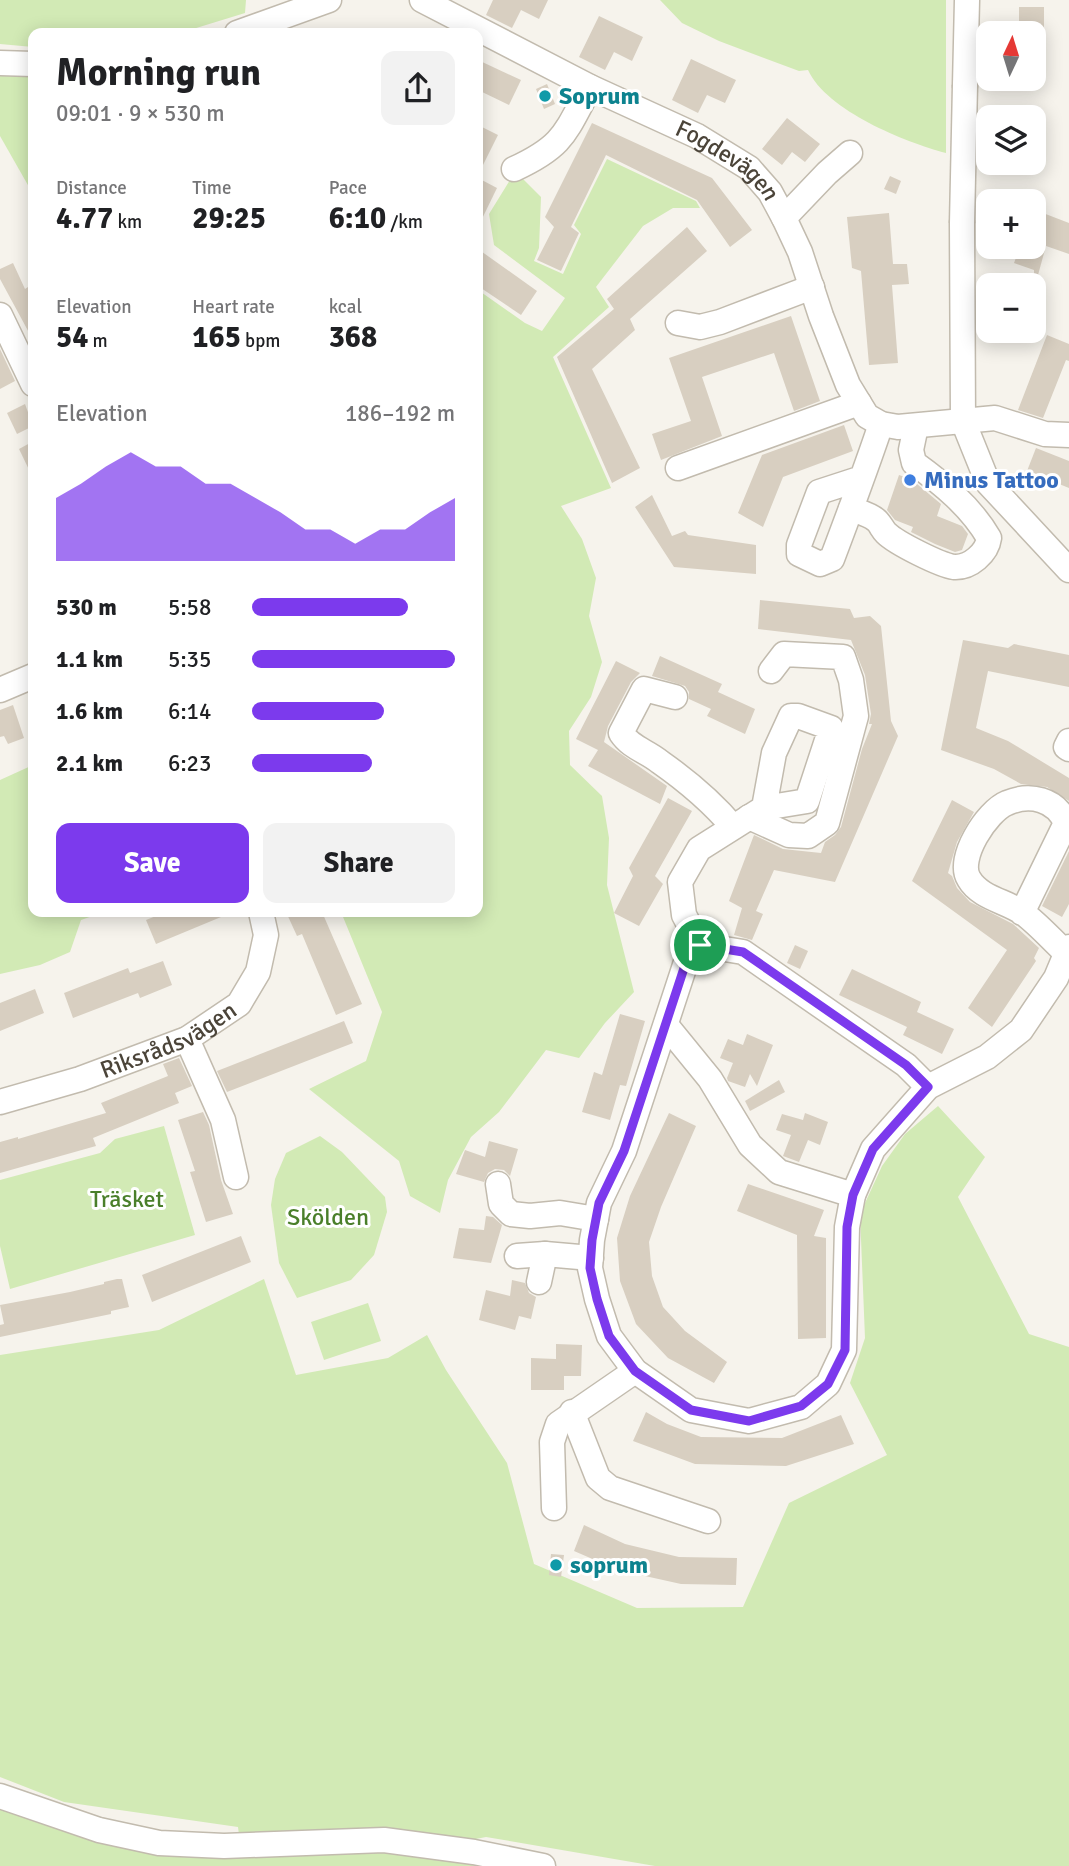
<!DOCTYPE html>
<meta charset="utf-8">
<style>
:root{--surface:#fff;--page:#f2f2f2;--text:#202124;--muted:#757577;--accent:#7c3aed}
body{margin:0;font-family:Signika,sans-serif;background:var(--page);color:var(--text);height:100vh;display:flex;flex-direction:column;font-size:26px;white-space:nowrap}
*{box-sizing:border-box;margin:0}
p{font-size:23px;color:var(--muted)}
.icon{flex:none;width:38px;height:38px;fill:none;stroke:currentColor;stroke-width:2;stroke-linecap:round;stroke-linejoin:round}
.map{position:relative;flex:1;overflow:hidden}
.sheet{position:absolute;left:28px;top:28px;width:455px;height:889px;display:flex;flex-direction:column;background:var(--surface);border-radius:14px;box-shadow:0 4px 18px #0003}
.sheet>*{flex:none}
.needle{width:46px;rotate:4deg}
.fabs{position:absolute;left:976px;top:21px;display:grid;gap:14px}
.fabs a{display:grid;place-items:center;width:70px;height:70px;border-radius:14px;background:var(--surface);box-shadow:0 4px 18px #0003;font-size:35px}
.pin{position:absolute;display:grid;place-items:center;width:60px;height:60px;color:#fff;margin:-30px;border:4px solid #fff;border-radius:50%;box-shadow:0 2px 7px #0007}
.round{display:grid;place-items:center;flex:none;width:74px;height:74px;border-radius:14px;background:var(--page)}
.head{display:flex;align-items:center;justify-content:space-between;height:119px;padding:0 28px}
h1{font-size:38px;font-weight:700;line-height:52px}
.metrics{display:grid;grid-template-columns:repeat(3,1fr);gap:10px;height:119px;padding:7px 28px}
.metrics div{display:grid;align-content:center}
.metrics b{font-size:30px;font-weight:700}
.metrics small{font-size:19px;font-weight:400}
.metrics p{font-size:19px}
.chart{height:196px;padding:14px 28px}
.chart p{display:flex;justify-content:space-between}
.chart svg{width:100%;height:126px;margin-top:7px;fill:var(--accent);opacity:.7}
.action{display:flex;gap:14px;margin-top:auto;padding:14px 28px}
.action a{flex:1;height:80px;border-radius:14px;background:var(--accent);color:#fff;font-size:28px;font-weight:700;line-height:80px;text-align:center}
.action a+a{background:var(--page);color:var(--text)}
ul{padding:0 28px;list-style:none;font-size:23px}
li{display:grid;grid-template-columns:112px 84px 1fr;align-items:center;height:52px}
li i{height:18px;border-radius:9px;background:var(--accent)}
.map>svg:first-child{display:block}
</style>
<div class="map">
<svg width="1069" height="1866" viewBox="0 0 1069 1866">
<rect width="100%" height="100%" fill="#f6f3ec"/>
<g fill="#d2eab5">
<polygon points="0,0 246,0 245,13 180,33 33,33 33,47 0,44"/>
<path d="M 660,0 L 946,0 L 946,153 C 905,142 827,111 808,70 L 799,71 L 719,41 L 682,23 Z"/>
<polygon points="0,74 33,75 33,194 0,136"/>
<polygon points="607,159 696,201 700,208 673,208 643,226 596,287 609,307 553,357 611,488 561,506 582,539 596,578 589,616 602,662 591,697 569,731 570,765 602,796 609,838 607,885 634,992 605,1023 579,1058 546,1050 499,1112 471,1137 448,1180 440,1213 410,1196 399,1161 309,1089 366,1061 382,1012 341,912 478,912 478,290 525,323 542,331 565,298 494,245 489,214 513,175 523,179 541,197 539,248 534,261 563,274 581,234 574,225"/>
<polygon points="33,765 33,912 104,912 81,920 70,952 40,965 0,974 0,780"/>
<polygon points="938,1106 985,1157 958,1197 1029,1334 1069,1347 1069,1866 655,1866 486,1837 419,1850 504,1866 0,1866 0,1805 241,1850 238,1827 64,1802 0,1777 0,1355 159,1330 264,1279 296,1375 388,1358 427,1335 446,1370 507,1463 534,1564 637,1608 743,1607 789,1503 887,1455 850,1383 865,1338 860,1214 882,1166 905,1134"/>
<polygon points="164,1126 195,1235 10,1289 0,1246 0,1180 100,1153 115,1139"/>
<polygon points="320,1136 342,1152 385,1197 387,1212 374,1255 351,1280 297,1298 279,1263 271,1205 275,1179 286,1153"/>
<polygon points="368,1303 381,1341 324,1360 311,1322"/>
</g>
<g fill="#d8cfc1">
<polygon points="493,0 548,0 539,19 521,10 512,28 486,15"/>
<rect x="1019" y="7" width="25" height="26"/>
<polygon points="599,16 643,37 632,61 614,52 605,70 579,57"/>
<polygon points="691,59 736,80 725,103 707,95 698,113 672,100"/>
<polygon points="478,60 521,80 509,105 478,90"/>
<polygon points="547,84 555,104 544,109 536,89"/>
<polygon points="787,118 820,144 805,162 792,152 782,165 762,149"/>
<polygon points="592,123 712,178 752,230 730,247 697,200 606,155 571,227 579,233 561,271 537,260 554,227 545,217"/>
<polygon points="478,125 498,135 478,175"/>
<polygon points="890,176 901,181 896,194 884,189"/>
<polygon points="478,178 497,188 478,227"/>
<polygon points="889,213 893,264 907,264 909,284 892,285 898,363 869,365 861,271 852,268 847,217"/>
<polygon points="1043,213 1069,223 1069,254 1046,246 1038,275 1034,274 1034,270 1014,263 1020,247 1034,247 1034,237"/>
<polygon points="687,227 707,251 630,319 635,330 592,369 640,468 612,483 557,357 614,309 607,299"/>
<polygon points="478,249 537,291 521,315 478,286"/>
<polygon points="13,263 25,289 28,287 33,297 33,340 0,279 0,269"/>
<polygon points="791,316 820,401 794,411 774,353 702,377 722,436 661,460 652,434 691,421 669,358"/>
<polygon points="1047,335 1069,344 1069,361 1066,360 1043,418 1018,410"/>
<polygon points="0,349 15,381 0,389"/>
<polygon points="25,404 33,426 17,434 7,413"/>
<polygon points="844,425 853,451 783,477 763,527 738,513 762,455"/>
<polygon points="30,443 33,450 33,478 19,449"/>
<polygon points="1036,448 1069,461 1069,488 1027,471"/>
<polygon points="899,475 911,479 941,504 937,516 962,526 968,534 962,550 955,552 935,544 911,532 913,527 895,520 887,510"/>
<polygon points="652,495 672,536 685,531 688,535 756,545 756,574 674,567 635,507"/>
<polygon points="760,600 850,609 854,618 870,616 881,626 891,721 898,736 835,882 774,870 756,911 763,914 752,940 734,935 742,908 729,901 754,835 783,849 821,853 825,842 835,835 841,827 862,749 872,724 869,724 871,714 865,675 851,640 758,629"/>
<polygon points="963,640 1008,648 1014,644 1069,655 1069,687 988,671 976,728 1008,741 1069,778 1069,801 1047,787 1021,784 994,769 941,750"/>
<polygon points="660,656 722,684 718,692 755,709 745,734 707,716 711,709 689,699 689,692 685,686 652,676"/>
<polygon points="616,661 640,673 631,682 608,726 604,742 667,786 660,804 588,766 598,750 576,739"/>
<polygon points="13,705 24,738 8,744 4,736 0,737 0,710"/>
<polygon points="668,798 692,811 655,876 663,884 639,926 614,913 633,876 629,868"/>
<polygon points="952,800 974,812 957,842 948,873 952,876 957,888 970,902 1013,924 1039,948 1034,958 1036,961 992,1027 968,1008 1007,950 912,881"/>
<polygon points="1069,851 1069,904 1062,917 1042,906"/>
<polygon points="166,912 233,912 156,944 146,920"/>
<polygon points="286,912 322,912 362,1004 336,1015 302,934 297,936"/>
<polygon points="795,945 808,951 800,969 787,963"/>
<polygon points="163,961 172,985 140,998 138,993 73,1018 64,993 128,968 130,973"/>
<polygon points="852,969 921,1002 917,1012 954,1029 942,1054 903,1035 907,1027 839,995"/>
<polygon points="35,989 44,1013 0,1031 0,1003"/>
<polygon points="620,1014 645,1021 626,1086 620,1085 610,1120 582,1112 594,1072 602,1075"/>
<polygon points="344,1021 353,1043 227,1092 217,1071"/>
<polygon points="747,1034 773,1045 757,1086 750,1074 745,1087 728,1081 727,1078 733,1063 720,1058 728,1039 743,1045"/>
<polygon points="179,1058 192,1086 175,1093 179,1103 93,1138 96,1146 0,1173 0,1142 18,1137 18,1139 106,1113 101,1103 168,1076 163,1064"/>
<polygon points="779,1080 785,1092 750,1111 745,1101"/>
<polygon points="203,1112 209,1125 221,1180 233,1214 206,1222 190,1172 195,1171 178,1120"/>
<polygon points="669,1113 696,1126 661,1207 649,1242 652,1276 663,1307 685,1331 727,1362 714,1383 668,1358 636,1324 620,1281 617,1238 630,1196"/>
<polygon points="805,1113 828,1122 820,1145 808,1140 799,1162 783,1156 791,1135 776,1130 782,1114 803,1120"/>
<polygon points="489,1141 518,1149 510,1176 504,1170 495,1169 488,1173 484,1182 456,1174 465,1150 485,1157"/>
<polygon points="748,1184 824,1210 814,1236 826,1238 826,1338 798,1339 797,1235 737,1211"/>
<polygon points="486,1216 493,1217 502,1225 491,1263 453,1258 459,1228 484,1230"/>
<polygon points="241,1236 251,1262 152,1302 142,1275"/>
<polygon points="117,1279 122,1279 129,1307 111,1311 111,1314 0,1337 0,1325 4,1324 0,1305 70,1292 104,1284 104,1282"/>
<polygon points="512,1280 525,1283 529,1293 536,1297 531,1319 519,1316 515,1330 479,1320 486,1290 510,1296"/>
<polygon points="556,1344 582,1345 581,1376 564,1376 564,1390 531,1390 531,1358 556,1359"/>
<polygon points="646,1412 667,1424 701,1437 782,1438 841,1415 854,1444 786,1466 695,1464 633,1441"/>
<polygon points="584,1525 625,1544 679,1557 737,1558 736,1585 681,1584 618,1570 574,1551"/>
<polygon points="551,1554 564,1555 561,1577 549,1575"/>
</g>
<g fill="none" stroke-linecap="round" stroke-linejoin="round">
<g stroke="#c2bbae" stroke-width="27">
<g id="minor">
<path id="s1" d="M 422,0 L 590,87 L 697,136 L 749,168 L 770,192 L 784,218 L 800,252 L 821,316 L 848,385 L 867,416 L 881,424 L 898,427 L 995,418 L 1045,434 L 1069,435"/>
<polyline points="237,33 329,0"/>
<polyline points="0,63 33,64"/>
<polyline points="965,85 967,0"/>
<path d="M 514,169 C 564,146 565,133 590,87"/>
<polyline points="784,218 827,173 850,153"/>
<polyline points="962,223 963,421 988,483 1069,570"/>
<polyline points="0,315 33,384"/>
<polyline points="678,323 700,327 720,322 812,287"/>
<polyline points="678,468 859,403"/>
<path d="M 862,478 L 819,492 L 799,545 L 799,554 L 820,564 L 832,559 C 849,514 866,469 881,424"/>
<path d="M 851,509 C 859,512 869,514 876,520 C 880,523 882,529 886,533 C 896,543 940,565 954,567 C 970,568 987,553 989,538 C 971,507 943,484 914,463 L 911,450 L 916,426"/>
<polyline points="0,690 33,676"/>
<path d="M 675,697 L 644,689 L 621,733 C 631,748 647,751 660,762 C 687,781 712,802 733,827"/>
<polyline points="1069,741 1066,747 1069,749"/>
<polyline points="764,808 774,753 791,716 798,716 831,728 807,801 764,808 699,849 680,882 684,915 700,945 688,956 624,1151 599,1203 592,1240 590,1268 597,1299 609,1336 635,1371 691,1410 749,1421 801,1407 828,1384 844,1350 847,1227 853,1195 873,1149 928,1087 987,1057 1021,1030 1056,978 1069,947"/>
<polyline points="749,817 789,835 808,836 827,823 856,716 851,680 843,657 784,654 771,671"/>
<path d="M 1022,913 L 1066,823 C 1056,799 1030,793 1007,803 C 987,811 956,859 969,879 C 980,898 1006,901 1023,913 C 1038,924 1052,940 1066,953"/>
<polyline points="700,945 743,952 906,1065 928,1087"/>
<polyline points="666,1025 710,1079 750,1145 779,1172 853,1195"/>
<polyline points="187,1039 223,1120 236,1177"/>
<path id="s2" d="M 0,1102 L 80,1079 L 187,1039 L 239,1004 L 258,972 L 266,935 L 261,912"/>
<polyline points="498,1184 501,1204 511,1214 530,1216 560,1213 596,1219"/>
<polyline points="517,1256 545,1254 591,1258"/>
<polyline points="539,1282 545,1254"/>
<polyline points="572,1412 598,1478 610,1488 708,1521"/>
<polyline points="554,1508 552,1442 558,1424 635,1371"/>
<polyline points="0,1796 99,1830 159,1843 224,1846 384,1840 474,1852 543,1866"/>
</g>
</g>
<use href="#minor" stroke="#fff" stroke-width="24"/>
<g stroke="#c2bbae" stroke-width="27" stroke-linecap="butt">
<polyline id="minor-bridge" points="962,223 965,85"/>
</g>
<use href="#minor-bridge" stroke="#fff" stroke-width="24"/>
</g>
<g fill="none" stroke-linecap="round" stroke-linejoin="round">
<g stroke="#fff" stroke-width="14">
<polygon id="route" points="700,945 743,952 906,1065 928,1087 873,1149 853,1195 847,1227 845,1350 828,1384 801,1406 749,1421 691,1410 635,1371 609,1336 597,1299 590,1268 592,1240 599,1203 624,1151 688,956"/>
</g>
<use href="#route" stroke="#7c3aed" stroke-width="9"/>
</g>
<g fill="#0f9aa8" stroke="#fff" stroke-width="2.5">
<circle cx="545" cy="96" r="7"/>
<circle cx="556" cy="1565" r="7"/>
</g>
<circle fill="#3f7fe0" stroke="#fff" stroke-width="2.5" cx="910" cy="480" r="7"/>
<g text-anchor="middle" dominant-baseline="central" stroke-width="6" stroke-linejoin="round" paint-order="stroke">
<g font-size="24" font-weight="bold" fill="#0d838f" stroke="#fff" text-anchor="start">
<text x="559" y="96">Soprum</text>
<text x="570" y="1565">soprum</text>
</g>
<g font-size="24" fill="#4b4439" stroke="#fff">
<text stroke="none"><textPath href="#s1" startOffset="346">Fogdevägen</textPath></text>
<text stroke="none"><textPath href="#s2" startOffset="180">Riksrådsvägen</textPath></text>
</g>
<g font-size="24" font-weight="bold" fill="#366cbe" stroke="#fff" text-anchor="start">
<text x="924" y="480">Minus Tattoo</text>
</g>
<g font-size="24" fill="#4a7f2a" stroke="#fff">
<text x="127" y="1199">Träsket</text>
<text x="328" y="1217">Skölden</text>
</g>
</g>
</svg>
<div class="fabs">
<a><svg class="needle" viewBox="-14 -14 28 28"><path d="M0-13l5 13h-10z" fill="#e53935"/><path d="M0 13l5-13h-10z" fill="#757577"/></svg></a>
<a><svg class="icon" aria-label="layers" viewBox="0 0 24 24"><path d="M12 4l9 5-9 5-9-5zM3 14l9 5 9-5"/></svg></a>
<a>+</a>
<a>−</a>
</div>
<div class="pin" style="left:700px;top:945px;background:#1e9e55"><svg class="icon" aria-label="arrive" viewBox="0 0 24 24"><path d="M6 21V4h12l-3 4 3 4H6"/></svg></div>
<section class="sheet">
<div class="head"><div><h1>Morning run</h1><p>09:01 · 9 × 530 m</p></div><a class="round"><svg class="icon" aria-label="share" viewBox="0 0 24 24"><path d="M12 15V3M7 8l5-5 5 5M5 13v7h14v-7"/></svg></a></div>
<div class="metrics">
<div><p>Distance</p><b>4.77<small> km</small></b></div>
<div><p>Time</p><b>29:25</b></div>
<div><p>Pace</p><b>6:10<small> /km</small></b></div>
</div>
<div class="metrics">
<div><p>Elevation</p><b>54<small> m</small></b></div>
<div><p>Heart rate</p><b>165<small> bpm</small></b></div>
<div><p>kcal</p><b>368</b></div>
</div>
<div class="chart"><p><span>Elevation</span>186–192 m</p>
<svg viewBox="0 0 160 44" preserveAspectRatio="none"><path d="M0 44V22L10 17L20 11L30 6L40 11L50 11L60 17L70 17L80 22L90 27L100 33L110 33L120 38L130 33L140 33L150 27L160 22V44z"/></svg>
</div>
<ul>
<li><b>530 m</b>5:58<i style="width:77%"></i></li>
<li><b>1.1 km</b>5:35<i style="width:100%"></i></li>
<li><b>1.6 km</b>6:14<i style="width:65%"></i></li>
<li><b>2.1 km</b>6:23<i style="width:59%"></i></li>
</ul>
<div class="action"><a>Save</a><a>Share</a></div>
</section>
</div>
